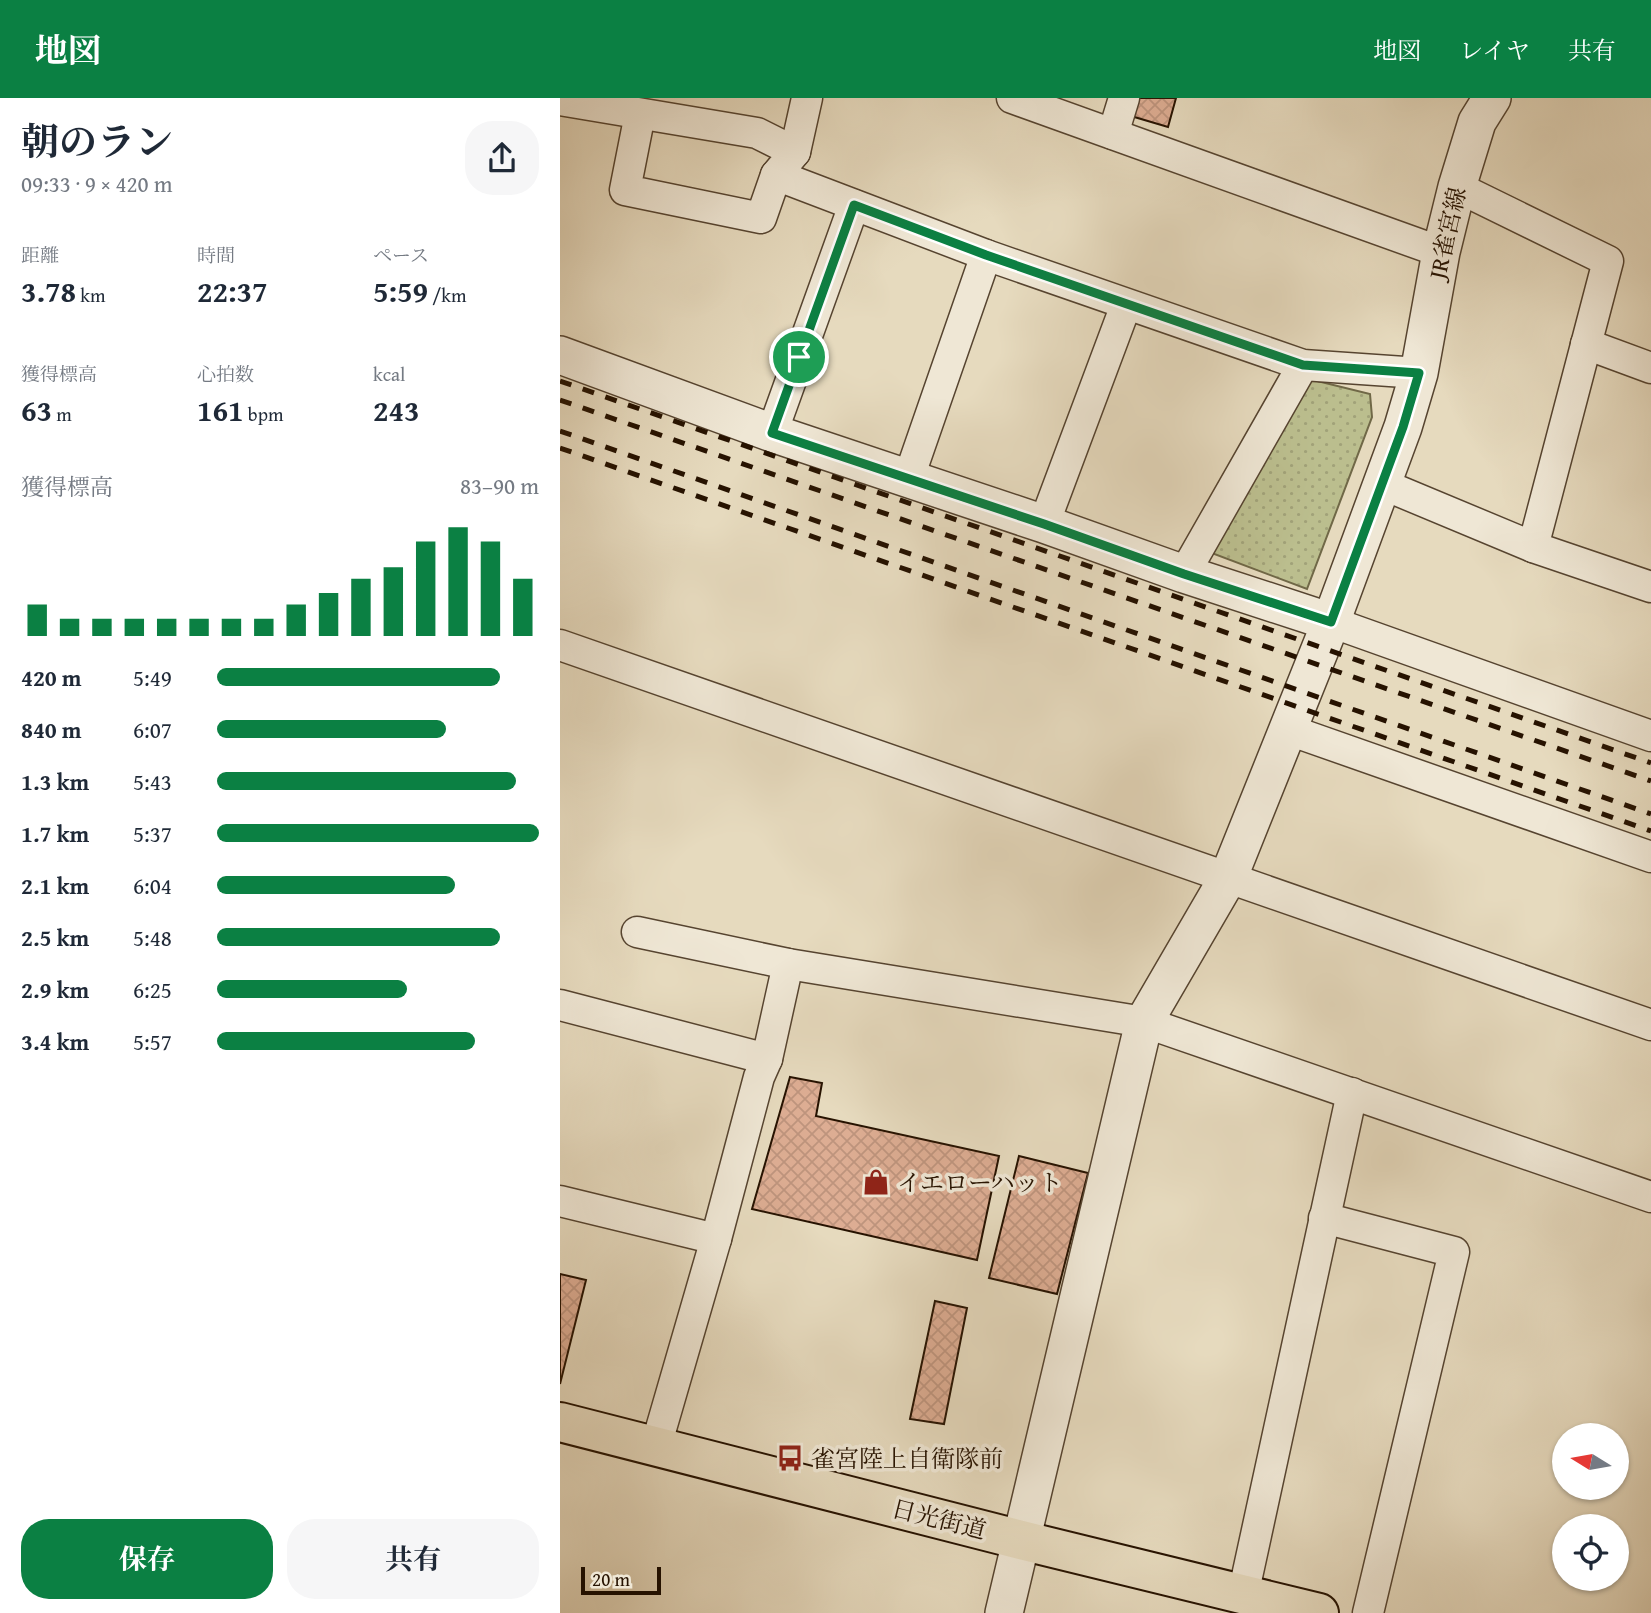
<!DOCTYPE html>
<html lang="ja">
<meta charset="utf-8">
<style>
:root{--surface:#fff;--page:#f6f6f7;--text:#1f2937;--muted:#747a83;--accent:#0b8043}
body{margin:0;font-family:"Gentium Book Plus","Noto Serif JP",serif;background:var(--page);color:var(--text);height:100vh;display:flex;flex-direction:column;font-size:26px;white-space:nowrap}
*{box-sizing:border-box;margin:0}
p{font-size:23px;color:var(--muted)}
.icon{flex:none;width:38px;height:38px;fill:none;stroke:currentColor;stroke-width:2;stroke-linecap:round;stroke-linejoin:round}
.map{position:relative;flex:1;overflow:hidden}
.sheet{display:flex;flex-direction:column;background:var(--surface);width:560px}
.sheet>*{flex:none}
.needle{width:46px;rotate:281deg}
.tools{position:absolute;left:992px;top:1325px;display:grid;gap:14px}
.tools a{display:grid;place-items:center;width:77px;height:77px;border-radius:50%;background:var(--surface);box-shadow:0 2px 5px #0004;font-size:35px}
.scale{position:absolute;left:21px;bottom:18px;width:80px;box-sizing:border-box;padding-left:7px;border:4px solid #261200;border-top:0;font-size:19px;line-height:24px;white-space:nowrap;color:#261200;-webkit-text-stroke:5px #efe7d5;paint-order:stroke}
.pin{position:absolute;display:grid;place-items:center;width:60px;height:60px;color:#fff;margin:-30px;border:4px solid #fff;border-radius:50%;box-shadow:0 2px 7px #0007}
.round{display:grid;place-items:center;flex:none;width:74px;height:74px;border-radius:28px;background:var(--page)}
.headline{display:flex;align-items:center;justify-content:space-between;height:119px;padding:0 21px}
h1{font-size:38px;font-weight:700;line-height:52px}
.stats{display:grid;grid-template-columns:repeat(3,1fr);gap:10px;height:119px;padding:7px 21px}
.stats div{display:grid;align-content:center}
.stats b{font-size:30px;font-weight:700}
.stats small{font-size:19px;font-weight:400}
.stats p{font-size:19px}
.chart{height:196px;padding:14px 21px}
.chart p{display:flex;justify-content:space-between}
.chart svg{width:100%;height:126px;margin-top:7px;stroke:var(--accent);stroke-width:6}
.primary-button{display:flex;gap:14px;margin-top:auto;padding:14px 21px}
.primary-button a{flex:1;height:80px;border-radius:28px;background:var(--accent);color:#fff;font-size:28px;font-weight:700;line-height:80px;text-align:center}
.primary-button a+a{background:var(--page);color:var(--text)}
ul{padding:0 21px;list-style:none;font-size:23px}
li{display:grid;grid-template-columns:112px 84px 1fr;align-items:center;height:52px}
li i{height:18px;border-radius:9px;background:var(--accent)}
header{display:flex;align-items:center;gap:42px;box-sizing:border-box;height:98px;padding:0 35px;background:var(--accent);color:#fff}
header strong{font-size:33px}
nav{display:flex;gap:38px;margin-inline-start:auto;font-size:24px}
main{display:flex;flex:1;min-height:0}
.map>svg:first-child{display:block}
</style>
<header>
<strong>地図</strong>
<nav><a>地図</a><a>レイヤ</a><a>共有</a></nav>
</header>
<main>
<section class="sheet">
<div class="headline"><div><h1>朝のラン</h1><p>09:33 · 9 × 420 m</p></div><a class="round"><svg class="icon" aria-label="share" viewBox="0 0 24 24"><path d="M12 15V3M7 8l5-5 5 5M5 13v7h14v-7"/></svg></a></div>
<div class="stats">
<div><p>距離</p><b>3.78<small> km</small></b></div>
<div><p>時間</p><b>22:37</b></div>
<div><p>ペース</p><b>5:59<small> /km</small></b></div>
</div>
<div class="stats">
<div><p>獲得標高</p><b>63<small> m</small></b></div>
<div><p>心拍数</p><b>161<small> bpm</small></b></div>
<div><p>kcal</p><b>243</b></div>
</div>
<div class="chart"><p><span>獲得標高</span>83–90 m</p>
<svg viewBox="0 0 160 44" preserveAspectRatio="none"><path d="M5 44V33M15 44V38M25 44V38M35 44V38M45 44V38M55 44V38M65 44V38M75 44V38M85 44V33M95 44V29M105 44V24M115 44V20M125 44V11M135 44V6M145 44V11M155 44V24"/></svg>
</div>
<ul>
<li><b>420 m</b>5:49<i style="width:88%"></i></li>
<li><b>840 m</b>6:07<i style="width:71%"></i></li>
<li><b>1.3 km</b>5:43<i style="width:93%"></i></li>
<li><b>1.7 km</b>5:37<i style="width:100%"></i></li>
<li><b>2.1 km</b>6:04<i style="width:74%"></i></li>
<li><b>2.5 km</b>5:48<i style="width:88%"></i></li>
<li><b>2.9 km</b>6:25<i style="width:59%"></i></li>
<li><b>3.4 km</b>5:57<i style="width:80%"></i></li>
</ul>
<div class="primary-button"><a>保存</a><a>共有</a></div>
</section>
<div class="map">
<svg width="1091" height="1515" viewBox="0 0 1091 1515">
<defs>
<pattern id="park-dots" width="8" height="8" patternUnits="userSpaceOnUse" patternTransform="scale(1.75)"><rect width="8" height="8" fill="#bbbe8e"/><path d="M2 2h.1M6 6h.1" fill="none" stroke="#a1a279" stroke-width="1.8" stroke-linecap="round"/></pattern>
<pattern id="building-cross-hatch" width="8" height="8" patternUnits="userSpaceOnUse" patternTransform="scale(1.75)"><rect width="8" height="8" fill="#ddad93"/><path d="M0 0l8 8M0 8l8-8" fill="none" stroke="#be947d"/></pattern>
</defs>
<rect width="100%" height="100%" fill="#e6dabe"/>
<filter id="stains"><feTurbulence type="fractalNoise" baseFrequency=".00286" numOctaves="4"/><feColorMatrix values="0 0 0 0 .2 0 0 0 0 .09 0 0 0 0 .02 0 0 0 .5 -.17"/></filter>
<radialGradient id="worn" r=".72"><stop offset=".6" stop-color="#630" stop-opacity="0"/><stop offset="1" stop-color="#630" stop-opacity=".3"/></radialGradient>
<polygon fill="url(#park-dots)" stroke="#706847" stroke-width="2" points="745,280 810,296 812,319 747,491 649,454"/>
<g fill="url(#building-cross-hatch)" stroke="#261200" stroke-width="2">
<polygon points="577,0 616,0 608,29 571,18"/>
<polygon points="230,979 262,985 256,1018 439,1058 417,1162 192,1111"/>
<polygon points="459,1058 528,1075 497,1196 429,1180"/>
<polygon points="0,1176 26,1182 0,1286"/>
<polygon points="375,1203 407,1210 384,1326 350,1321"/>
</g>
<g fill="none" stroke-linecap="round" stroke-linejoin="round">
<g stroke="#564430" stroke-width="33">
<g id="minor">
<polyline points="452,0 881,154"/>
<polyline points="0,2 197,35 235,54 216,77 426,157 743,267 859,275"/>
<polyline points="80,16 65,92 201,120 216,77"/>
<polyline points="553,36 564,0"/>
<polyline points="235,54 247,0"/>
<polyline points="897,89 1048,163 973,449"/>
<polyline points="1026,246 1091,270"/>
<polyline points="212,335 294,107"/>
<polyline points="348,382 426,157"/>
<polyline points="822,386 973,449 1091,489"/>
<polyline points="484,426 566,207"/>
<polyline points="624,476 743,267"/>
<polyline points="771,524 1091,638"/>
<polyline points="0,547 1091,927"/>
<polyline points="729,632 1091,759"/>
<polyline points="77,834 228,866 584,924 1091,1099"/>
<polyline points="0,907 207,961 228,866"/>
<polyline points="0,1103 156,1141"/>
<polyline points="764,1120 894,1154 808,1515"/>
<polyline points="96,1348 156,1141 199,979 207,961"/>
<polyline points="683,1497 792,995"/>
</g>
</g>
<g stroke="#564430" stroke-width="40">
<g id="tertiary">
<polyline points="0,257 212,335 484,426 624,476 771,524"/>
<polyline points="444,1515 584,924 669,778 771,524 843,329 859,275 881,154 897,89 917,24 932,0"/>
</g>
</g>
<g stroke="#261200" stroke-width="42">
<polyline id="trunk" points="0,1324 461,1442 759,1515"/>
</g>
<use href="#minor" stroke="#efe7d5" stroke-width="30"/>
<use href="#tertiary" stroke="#efe7d5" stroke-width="37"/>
<use href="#trunk" stroke="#e6dabe" stroke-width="38"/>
<g stroke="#261200" stroke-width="5" stroke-dasharray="12 12" stroke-linecap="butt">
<polyline points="0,283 1091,665"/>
<polyline points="0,302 1091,683"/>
<polyline points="0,333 1091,716"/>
<polyline points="0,350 1091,733"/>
</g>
</g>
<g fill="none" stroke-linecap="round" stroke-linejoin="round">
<g stroke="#fff" stroke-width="14">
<polygon id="route" points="294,107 426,157 743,267 859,275 843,329 771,524 624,476 484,426 212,335"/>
</g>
<use href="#route" stroke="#0b8043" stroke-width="9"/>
</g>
<defs>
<g id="shop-bare" transform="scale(2.1)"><path d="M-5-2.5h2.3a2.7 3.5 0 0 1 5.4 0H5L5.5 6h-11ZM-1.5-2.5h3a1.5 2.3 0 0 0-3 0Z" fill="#8f2418" stroke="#efe7d5" stroke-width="2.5" paint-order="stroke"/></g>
<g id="bus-bare" transform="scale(2.1)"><path d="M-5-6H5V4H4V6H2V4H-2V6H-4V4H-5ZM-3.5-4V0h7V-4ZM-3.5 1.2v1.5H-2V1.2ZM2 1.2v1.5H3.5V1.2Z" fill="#8f2418" stroke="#efe7d5" stroke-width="2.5" paint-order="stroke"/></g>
</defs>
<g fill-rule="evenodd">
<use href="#shop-bare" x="316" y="1084"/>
<use href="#bus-bare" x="230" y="1360"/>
</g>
<g text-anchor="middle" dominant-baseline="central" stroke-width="7" stroke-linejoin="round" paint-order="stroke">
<g font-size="24" fill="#261200" stroke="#efe7d5">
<text transform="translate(887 135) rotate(-77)">JR雀宮線</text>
<text transform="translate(379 1421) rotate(14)">日光街道</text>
</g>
<g font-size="24" fill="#261200" stroke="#efe7d5" text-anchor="start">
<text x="337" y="1084">イエローハット</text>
<text x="251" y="1360">雀宮陸上自衛隊前</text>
</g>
</g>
<rect width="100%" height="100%" filter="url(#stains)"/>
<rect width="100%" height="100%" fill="url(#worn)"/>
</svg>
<div class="tools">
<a><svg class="needle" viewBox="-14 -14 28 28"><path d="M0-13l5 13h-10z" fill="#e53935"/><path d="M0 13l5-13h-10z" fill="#747a83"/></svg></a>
<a><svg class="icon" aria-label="locate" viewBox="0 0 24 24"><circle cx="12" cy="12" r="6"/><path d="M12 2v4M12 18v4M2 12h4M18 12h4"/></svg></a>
</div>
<div class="scale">20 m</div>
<div class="pin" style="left:239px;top:259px;background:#1e9e55"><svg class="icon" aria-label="arrive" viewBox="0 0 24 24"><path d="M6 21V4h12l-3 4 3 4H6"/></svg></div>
</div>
</main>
